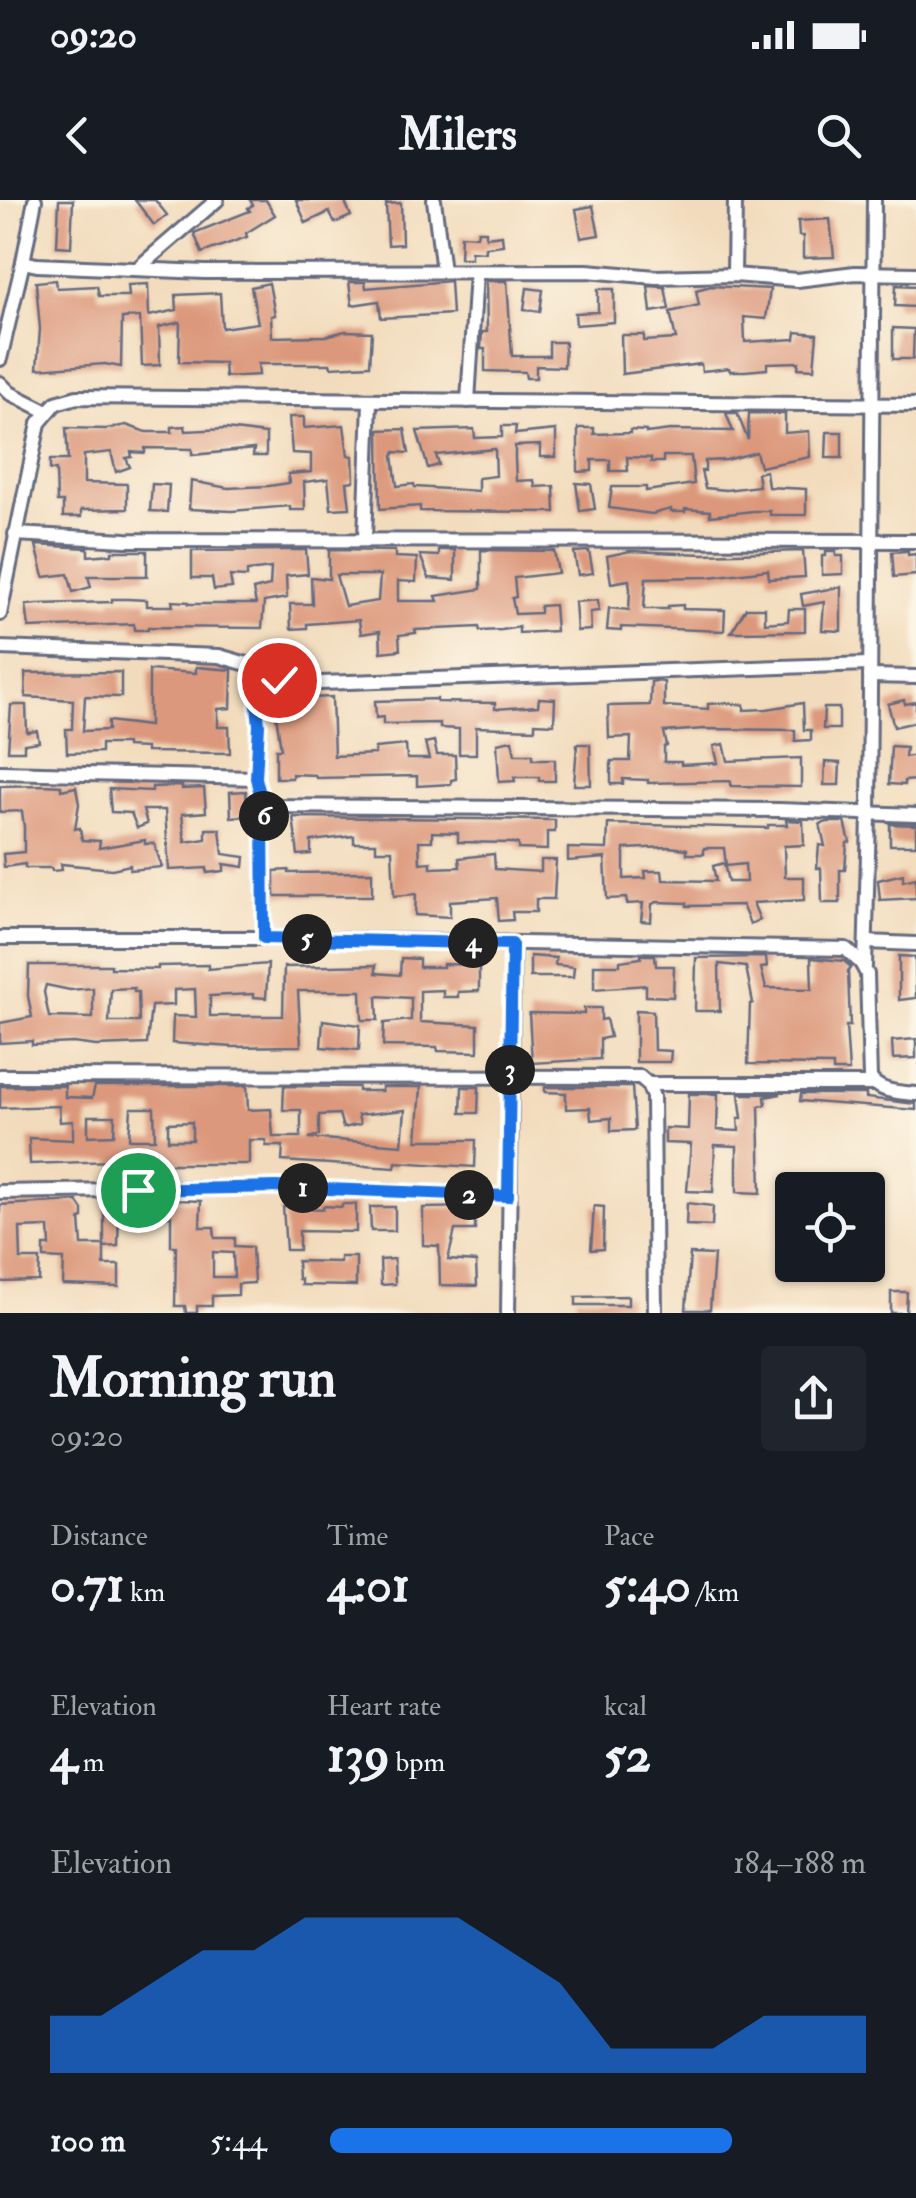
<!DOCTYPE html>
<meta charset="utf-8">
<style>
:root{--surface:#171b24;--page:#20242c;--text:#f1f3f6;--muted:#9ea1a6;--accent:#1a73e8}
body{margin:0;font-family:"IM FELL Double Pica",serif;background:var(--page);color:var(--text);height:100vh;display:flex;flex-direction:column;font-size:38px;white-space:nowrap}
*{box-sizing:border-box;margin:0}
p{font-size:32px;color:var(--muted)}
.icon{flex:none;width:55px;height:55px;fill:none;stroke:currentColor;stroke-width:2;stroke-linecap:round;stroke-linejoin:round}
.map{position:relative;height:1113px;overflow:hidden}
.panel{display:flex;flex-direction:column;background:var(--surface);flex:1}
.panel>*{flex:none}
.buttons{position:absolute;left:775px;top:972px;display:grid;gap:20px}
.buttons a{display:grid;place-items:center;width:110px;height:110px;border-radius:10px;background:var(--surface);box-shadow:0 2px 8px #0004;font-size:50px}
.pin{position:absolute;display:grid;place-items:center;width:85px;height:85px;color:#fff;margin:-42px;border:5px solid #fff;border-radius:50%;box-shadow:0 2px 10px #0007}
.km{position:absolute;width:50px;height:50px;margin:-25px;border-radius:50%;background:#222;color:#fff;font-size:28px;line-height:50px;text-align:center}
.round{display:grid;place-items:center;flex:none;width:105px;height:105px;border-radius:10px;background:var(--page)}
.overview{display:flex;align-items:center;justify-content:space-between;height:170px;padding:0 50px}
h1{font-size:55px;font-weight:700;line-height:75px}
.stats{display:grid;grid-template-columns:repeat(3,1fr);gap:15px;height:170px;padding:10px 50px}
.stats div{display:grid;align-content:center}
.stats b{font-size:50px;font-weight:700}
.stats small{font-size:28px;font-weight:400}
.stats p{font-size:28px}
.chart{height:280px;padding:20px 50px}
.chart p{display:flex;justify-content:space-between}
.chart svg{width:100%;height:180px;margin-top:10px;fill:var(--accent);opacity:.7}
ul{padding:0 50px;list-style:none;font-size:32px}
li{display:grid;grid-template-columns:160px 120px 1fr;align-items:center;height:75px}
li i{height:25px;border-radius:12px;background:var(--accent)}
.status{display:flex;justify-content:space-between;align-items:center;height:70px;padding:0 50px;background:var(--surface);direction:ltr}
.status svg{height:28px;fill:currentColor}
header{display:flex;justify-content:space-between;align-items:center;height:130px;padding:0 50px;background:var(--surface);font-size:45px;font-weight:700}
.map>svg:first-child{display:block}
</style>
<div class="status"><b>09:20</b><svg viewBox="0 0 49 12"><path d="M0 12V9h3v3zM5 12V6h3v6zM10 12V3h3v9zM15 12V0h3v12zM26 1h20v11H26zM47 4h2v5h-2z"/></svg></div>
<header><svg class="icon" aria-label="back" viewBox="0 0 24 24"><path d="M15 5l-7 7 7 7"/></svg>Milers<svg class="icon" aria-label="search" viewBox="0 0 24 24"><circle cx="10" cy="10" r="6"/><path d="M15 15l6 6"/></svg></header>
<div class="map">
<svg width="916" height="1113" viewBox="0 0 916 1113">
<rect width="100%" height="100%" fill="#fcf5e5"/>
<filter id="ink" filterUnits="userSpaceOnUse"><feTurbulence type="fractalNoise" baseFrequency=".01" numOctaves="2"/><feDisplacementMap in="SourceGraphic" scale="20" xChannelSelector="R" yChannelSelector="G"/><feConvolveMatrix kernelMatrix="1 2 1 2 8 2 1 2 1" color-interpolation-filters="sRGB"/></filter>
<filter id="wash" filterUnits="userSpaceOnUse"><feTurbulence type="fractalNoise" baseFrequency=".0048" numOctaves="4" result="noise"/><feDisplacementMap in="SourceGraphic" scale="40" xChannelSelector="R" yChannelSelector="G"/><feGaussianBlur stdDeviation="2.25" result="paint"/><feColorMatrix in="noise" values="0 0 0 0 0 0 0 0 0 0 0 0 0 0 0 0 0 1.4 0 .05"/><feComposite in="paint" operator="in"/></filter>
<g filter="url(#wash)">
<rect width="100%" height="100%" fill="#f2dbbc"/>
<g id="blocks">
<g fill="#dc987b" fill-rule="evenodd">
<polygon points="59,0 73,0 71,47 57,46"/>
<polygon points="135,0 155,0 167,15 154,25"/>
<polygon points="250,0 266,0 275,15 246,33 247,37 202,53 194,33 250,11 248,8 253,5"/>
<polygon points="296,0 344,0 351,16 335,23 329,12 306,23"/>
<polygon points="401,3 402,44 388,45 386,4"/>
<polygon points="593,6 599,35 581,38 576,9"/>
<polygon points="830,19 834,57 803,58 803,36 799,36 798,21"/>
<polygon points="478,31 486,31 486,37 502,35 503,45 485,47 485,52 471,51 471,58 460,58 461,35 477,36"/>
<polygon points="56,80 57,88 97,86 99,96 129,96 128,85 148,84 149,116 177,110 176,95 220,93 222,128 258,123 251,87 269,83 275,115 271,116 272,137 326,136 345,131 372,132 370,165 331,167 330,164 258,164 259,175 225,177 224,163 179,162 180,122 159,127 160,165 142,166 140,117 122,118 121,167 105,164 37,169 40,129 36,82"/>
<polygon points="450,81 452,114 381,118 379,101 352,105 349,82 365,82 366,88"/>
<polygon points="486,81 507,81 512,156 549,156 549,142 565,142 564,167 536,166 536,178 526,178 525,172 485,171 485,149 481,149 482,132 487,132"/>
<polygon points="896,85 916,86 916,107 895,106"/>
<polygon points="648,86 665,87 669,109 651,112"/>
<polygon points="711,86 770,89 766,119 744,117 745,142 795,139 796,132 817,134 814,169 798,168 799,162 767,163 767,169 745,171 730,171 729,168 702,171 701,164 622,174 621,135 644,135 644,141 676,139 670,112 699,105 696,90"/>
<polygon points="527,88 543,90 540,112 524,109"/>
<polygon points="598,89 614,89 614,122 576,125 575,113 598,112"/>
<polygon points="893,128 914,129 913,159 893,159"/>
<polygon points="726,213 737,213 748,240 749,213 785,214 785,233 809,231 810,257 760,267 756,252 726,260 705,261 705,271 701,271 705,288 726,290 759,286 757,273 766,271 768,287 806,289 806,315 770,315 770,311 753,311 710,316 710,311 685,309 685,312 671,312 671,309 652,314 609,308 612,287 646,287 646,291 694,284 691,256 663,256 663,262 651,262 651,258 627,257 628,271 610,271 610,260 592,260 592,271 578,272 578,228 594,228 594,234 630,233 630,230 646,231 646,233 670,230 733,231"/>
<polygon points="289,217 304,217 304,228 344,225 348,255 353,256 354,281 347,282 350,308 331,309 328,279 304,282 305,310 290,310 290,306 232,311 189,309 191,281 228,288 269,286 289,283 288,274 311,272 311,254 292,253"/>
<polygon points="126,225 146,232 172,232 172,227 185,226 186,231 226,229 266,234 266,256 253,256 254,249 192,255 192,249 145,248 145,253 131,252 132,257 126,258 130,267 116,272 111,252 84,255 84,283 127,284 127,309 81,310 81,317 63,317 63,302 57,302 56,270 50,270 50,260 68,260 66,228 106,229"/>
<polygon points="502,226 516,226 515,234 556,230 556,257 540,257 540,245 515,246 515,258 516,281 534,280 535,287 554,286 555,312 420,311 420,306 380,309 379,230 405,229 409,253 395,252 393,256 397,286 414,284 415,287 478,291 478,278 496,276 495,249 436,255 439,265 428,268 417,231 474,229 475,238 502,237"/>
<polygon points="827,232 842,232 842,258 826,258"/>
<polygon points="576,283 591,284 595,309 580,311"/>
<polygon points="152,284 169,285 167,312 150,311"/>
<polygon points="36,345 88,348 88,356 112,354 112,351 147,351 147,376 88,376 91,387 73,392 68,374 44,377"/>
<polygon points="287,350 306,350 308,374 286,376 287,398 264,402 262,428 148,427 148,430 134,430 134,424 29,428 26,405 38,404 112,402 112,399 128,399 147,400 147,406 173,406 172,401 189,402 189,404 256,404 253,390 270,386 271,368 247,371 247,377 230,376 232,388 214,390 212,378 192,378 192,351"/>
<path d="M 329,350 L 395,351 L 395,357 L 417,358 L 416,382 L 398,381 L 398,401 L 438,401 L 436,396 L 481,389 L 481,350 L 554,351 L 558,373 L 514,378 L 516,397 L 512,398 L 515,414 L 540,413 L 540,406 L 554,405 L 556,431 L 519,433 L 519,427 L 502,430 L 480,431 L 479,427 L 415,430 L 416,433 L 399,435 L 400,450 L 381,452 L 380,431 L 361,434 L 359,420 L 307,424 L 307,428 L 291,429 L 290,404 L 312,404 L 311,377 L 329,379 ZM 336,375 L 380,375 L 378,401 L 345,406 Z"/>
<polygon points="439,350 455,350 455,380 429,378 420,355 439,356"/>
<polygon points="589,351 593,373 578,375 574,352"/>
<polygon points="630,351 704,354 803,351 805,377 769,379 768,370 710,377 646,378 644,409 668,409 668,406 683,405 683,409 725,410 724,431 621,427 621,431 607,430 609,408 629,410 630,390 629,380 611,383 607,356"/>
<polygon points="826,351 836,351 836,356 843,356 843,374 822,375 822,356 826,356"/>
<polygon points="908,351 908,355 916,354 916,375 894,377 892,352"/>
<polygon points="841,387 841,431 822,430 824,402 803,406 801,394"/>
<polygon points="598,400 599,411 590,412 591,430 577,431 575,402"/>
<polygon points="746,408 765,408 765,423 788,421 789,409 805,409 805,431 731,432"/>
<polygon points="196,467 232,470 231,508 218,509 218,527 229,527 230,553 146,552 146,548 126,547 126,544 101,544 101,552 67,553 66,529 72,529 73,500 26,497 25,473 121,472 121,497 85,496 83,531 108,530 108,521 149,526 149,470 196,473"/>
<polygon points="655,481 664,482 664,506 708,509 708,504 724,503 744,505 744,510 767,509 803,503 804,530 811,530 811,540 795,541 795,530 704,529 664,532 667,546 664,547 664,562 681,562 681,565 718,563 714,546 724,544 728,561 801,558 801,587 731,586 731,581 648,583 648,580 623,579 623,584 611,584 611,561 630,561 631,537 609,538 608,506 650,505 651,482"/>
<polygon points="310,495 310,498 332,497 334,556 375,554 375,548 406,545 407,559 429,559 425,543 434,541 437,555 455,555 456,579 451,580 451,584 417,586 417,576 316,578 315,575 292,574 292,578 276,578 276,549 281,549 274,501"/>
<polygon points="539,498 555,499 554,524 535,523 535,529 476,527 476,554 459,554 459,529 440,528 440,523 383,524 383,517 376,518 375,501 437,499 437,502 495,503 495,509 538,506"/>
<polygon points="904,500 905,504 916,502 916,522 894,527 888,504"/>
<polygon points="11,505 26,505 27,532 37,531 39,542 24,544 24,551 8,551"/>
<polygon points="824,508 839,508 839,529 823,529"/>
<polygon points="512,540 515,554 533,554 533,559 555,559 555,581 539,581 539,577 514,577 515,581 499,582 497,543"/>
<polygon points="577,544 590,544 591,585 574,585"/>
<polygon points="891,546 906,547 905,557 916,555 916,580 904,581 904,585 889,584"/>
<polygon points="825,562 840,563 839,585 824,585"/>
<polygon points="44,585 61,586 61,590 76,587 79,604 75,629 80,628 82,640 100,641 99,648 145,640 145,644 154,643 162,667 130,670 130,665 112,669 61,664 62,670 52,671 51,668 25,668 25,664 4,667 3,654 24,652 24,627 22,611 0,612 0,586"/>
<polygon points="182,586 182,589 204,588 206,612 182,614 185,642 206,639 206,629 220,629 223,654 245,657 244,667 224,664 224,671 207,673 207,668 169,670 165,610 143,610 147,624 137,628 131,613 111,612 109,589 152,591 152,587"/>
<polygon points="246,591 247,616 231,617 230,592"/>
<polygon points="293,617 555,620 555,632 547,632 547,650 518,649 518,644 513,643 458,642 458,633 432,632 432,641 419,641 420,663 431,662 431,668 460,667 459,658 494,654 495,669 541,672 541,660 556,660 554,699 536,699 536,712 512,712 513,720 499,721 497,698 450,701 450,717 415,715 416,694 394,696 392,650 376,650 376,643 354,643 354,636 311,641 311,654 298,655"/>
<path d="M 786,620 L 803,621 L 804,645 L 784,646 L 785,677 L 804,677 L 804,700 L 753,703 L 760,720 L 750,724 L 742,705 L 687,706 L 687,703 L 657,702 L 652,704 L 651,722 L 641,721 L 643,703 L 627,704 L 626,698 L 607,699 L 605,658 L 568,661 L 568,648 L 607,649 L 608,624 L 768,628 L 768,625 L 787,625 ZM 668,647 L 687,649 L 687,654 L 704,654 L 704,648 L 724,648 L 726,666 L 745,664 L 746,682 L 728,682 L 724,663 L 713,666 L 716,681 L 663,680 L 662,671 L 645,671 L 646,678 L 624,679 L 624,649 Z"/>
<polygon points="828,622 845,622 850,642 847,643 845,670 840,670 840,703 822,703 821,668 817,668 819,645 825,646 820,624"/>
<polygon points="890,624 916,625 916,645 890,645"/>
<polygon points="289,670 289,673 372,672 372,696 274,696 274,671"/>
<polygon points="903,674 903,681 916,678 916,698 880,700 878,680"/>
<polygon points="641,755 655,755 656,766 674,766 673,797 646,796 646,785 594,789 594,765 620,765 620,761 641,758"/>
<polygon points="530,756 556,758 555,765 574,767 573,777 530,777"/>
<polygon points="899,756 915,757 916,798 899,800"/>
<polygon points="766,757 767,767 761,768 766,788 812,789 811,758 844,761 851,767 848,771 850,826 846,826 849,871 833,871 833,865 748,864 750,804 753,803 746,767 719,764 720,811 695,811 696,758"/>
<path d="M 401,758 L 419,759 L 419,767 L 443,767 L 443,764 L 479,765 L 479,791 L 458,792 L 458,797 L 443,797 L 443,790 L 420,791 L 420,822 L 478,825 L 478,852 L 438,851 L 437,847 L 383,846 L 384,823 L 411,820 L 411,798 L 377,796 L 378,820 L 362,820 L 361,791 L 298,791 L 301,846 L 234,847 L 172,843 L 173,816 L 196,817 L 195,789 L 174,790 L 174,805 L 151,806 L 147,844 L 96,846 L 73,843 L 32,845 L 32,841 L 0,843 L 0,823 L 32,817 L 28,796 L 29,765 L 111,765 L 111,768 L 158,769 L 158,766 L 208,765 L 208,769 L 268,764 L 266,798 L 253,797 L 253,794 L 210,796 L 210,816 L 283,816 L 284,767 L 376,765 L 376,773 L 400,775 ZM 46,785 L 70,790 L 93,788 L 93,818 L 49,817 L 44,792 ZM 134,788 L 134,792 L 138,792 L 139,822 L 109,822 L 111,789 Z"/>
<polygon points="584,808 601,808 601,820 606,819 610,837 600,839 600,859 532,863 529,813 584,814"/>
<polygon points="636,810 653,811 654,850 671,851 670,862 636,862"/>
<polygon points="323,820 360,825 359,850 321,847"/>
<polygon points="916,839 916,858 893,859 892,841"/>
<path d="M 0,886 L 65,886 L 65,897 L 92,898 L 95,886 L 247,886 L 248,910 L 271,909 L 273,937 L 301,937 L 301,910 L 283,910 L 284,886 L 358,887 L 358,891 L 382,891 L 382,887 L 421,887 L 417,940 L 476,940 L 475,967 L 396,962 L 395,968 L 282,961 L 283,946 L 266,946 L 266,940 L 249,940 L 249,964 L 112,964 L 112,961 L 30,964 L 29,938 L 73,940 L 73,921 L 60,922 L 59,906 L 0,908 ZM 131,908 L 154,908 L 155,939 L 129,939 ZM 405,910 L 402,945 L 309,938 L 319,935 L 319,915 L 339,914 L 343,928 L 360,924 L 358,915 ZM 88,916 L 115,916 L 114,935 L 88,936 ZM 192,922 L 192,940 L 168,940 L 168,923 Z"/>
<polygon points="462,887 479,887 478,913 461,913"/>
<polygon points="545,887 632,887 635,930 611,931 611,918 591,920 590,908 566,909 566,893 545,892"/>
<polygon points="689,894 718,894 717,930 739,931 738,918 742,918 739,894 781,894 765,897 766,905 759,906 761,993 737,992 737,946 715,945 713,992 687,991 691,944 665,943 665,928 688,929"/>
<polygon points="801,894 866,894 866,898 916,904 916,910 800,901"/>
<path d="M 161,999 L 201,1001 L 200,1027 L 214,1027 L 215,1038 L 235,1038 L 235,1046 L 252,1047 L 254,1083 L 238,1084 L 238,1095 L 212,1096 L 212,1106 L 197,1106 L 197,1113 L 186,1113 L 185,1106 L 175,1106 L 176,1046 L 171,1046 L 171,1016 L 161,1016 ZM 213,1052 L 233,1053 L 234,1077 L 213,1077 Z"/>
<polygon points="77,1001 83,1010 83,1018 80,1019 82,1045 104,1045 104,1065 119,1065 119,1087 63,1085 64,1059 44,1058 44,1046 50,1046 49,1028 46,1027 20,1028 21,1059 40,1059 39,1081 0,1082 0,1005"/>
<polygon points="104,1003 119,1003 118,1046 104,1047"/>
<polygon points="687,1003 713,1006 712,1026 686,1025"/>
<polygon points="342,1004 356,1004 356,1032 299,1031 299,1050 286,1050 283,1007 323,1009 323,1006 342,1007"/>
<polygon points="594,1006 604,1007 603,1049 591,1050"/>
<polygon points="370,1007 395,1007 395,1031 371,1031"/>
<polygon points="475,1007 475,1030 455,1030 448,1060 476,1062 477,1086 440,1085 439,1046 423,1045 423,1008"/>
<polygon points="690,1054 714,1055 710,1110 686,1110"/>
<polygon points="340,1057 356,1057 356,1086 301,1085 301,1079 298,1079 297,1061 340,1062"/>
<polygon points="394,1059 395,1084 381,1085 380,1060"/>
<polygon points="891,1092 907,1092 906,1113 891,1113"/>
<polygon points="628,1096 628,1105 576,1105 576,1097"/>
</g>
</g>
</g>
<g filter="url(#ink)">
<use href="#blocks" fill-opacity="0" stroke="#666b7f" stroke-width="2.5"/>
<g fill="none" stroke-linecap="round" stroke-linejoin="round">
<g stroke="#666b7f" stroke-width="18">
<g id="minor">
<polyline points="35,0 23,62 37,65 205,72 587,71 656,77 734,75 797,80 855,73 916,74"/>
<polyline points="434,0 443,71"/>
<polyline points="138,68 217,0"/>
<polyline points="734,75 735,0"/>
<polyline points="0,159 23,62"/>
<polyline points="0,183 10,193 46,211"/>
<polyline points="468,201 476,73"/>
<polyline points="15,334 126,340 916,341"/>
<polyline points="365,338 370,202"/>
<polyline points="0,414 39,223 56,203 77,197 916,205"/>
<polyline points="0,448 219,456 268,470 279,480 292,484 869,464"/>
<polyline points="253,465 259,525 256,578 263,606 264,738"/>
<polyline points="870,476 916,477"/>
<polyline points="0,572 256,578"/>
<polyline points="263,606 779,610 916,615"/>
<path d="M 0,738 L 264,738 L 846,749 L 861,763 L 867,774 L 870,878 C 880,893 900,892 916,894"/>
<polyline points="866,742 916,744"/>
<polyline points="865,766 869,616 874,0"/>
<polyline points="0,876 640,877 648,884 653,897 655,1113"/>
<polyline points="648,884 874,884"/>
<polyline points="0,992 276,987 508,996"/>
<polyline points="508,1113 513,744"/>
</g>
</g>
<use href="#minor" stroke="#fff" stroke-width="12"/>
</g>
</g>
<g fill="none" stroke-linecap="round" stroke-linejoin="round" filter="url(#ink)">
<g stroke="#fff" stroke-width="20">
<polyline id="route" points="138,990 276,987 508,996 512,744 264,738 263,606 256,578 259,525 253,465 268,470 279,480"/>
</g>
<use href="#route" stroke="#1a73e8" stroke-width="12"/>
</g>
</svg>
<div class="buttons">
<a><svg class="icon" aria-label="locate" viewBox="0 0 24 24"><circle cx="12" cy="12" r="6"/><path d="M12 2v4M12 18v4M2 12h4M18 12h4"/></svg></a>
</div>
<div class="pin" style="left:138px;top:990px;background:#1e9e55"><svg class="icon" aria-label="arrive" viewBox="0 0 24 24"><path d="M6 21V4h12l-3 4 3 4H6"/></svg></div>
<div class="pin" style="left:279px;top:480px;background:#d93025"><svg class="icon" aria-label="check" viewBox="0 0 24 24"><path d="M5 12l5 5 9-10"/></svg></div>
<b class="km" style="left:303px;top:988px">1</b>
<b class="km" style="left:469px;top:995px">2</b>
<b class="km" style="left:510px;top:870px">3</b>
<b class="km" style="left:473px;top:743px">4</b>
<b class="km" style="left:307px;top:739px">5</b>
<b class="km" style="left:264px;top:616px">6</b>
</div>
<section class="panel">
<div class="overview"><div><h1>Morning run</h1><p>09:20</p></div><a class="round"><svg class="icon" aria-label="share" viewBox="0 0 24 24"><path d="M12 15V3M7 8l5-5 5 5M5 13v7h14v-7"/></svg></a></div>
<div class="stats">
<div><p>Distance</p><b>0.71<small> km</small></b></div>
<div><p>Time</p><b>4:01</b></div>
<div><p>Pace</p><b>5:40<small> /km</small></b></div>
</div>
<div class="stats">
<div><p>Elevation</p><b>4<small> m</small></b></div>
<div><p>Heart rate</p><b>139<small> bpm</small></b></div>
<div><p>kcal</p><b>52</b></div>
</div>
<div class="chart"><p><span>Elevation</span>184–188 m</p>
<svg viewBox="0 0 160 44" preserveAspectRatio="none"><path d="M0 44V30L10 30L20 22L30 14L40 14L50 6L60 6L70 6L80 6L90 14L100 22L110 38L120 38L130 38L140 30L150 30L160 30V44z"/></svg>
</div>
<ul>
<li><b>100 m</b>5:44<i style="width:75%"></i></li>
</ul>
</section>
